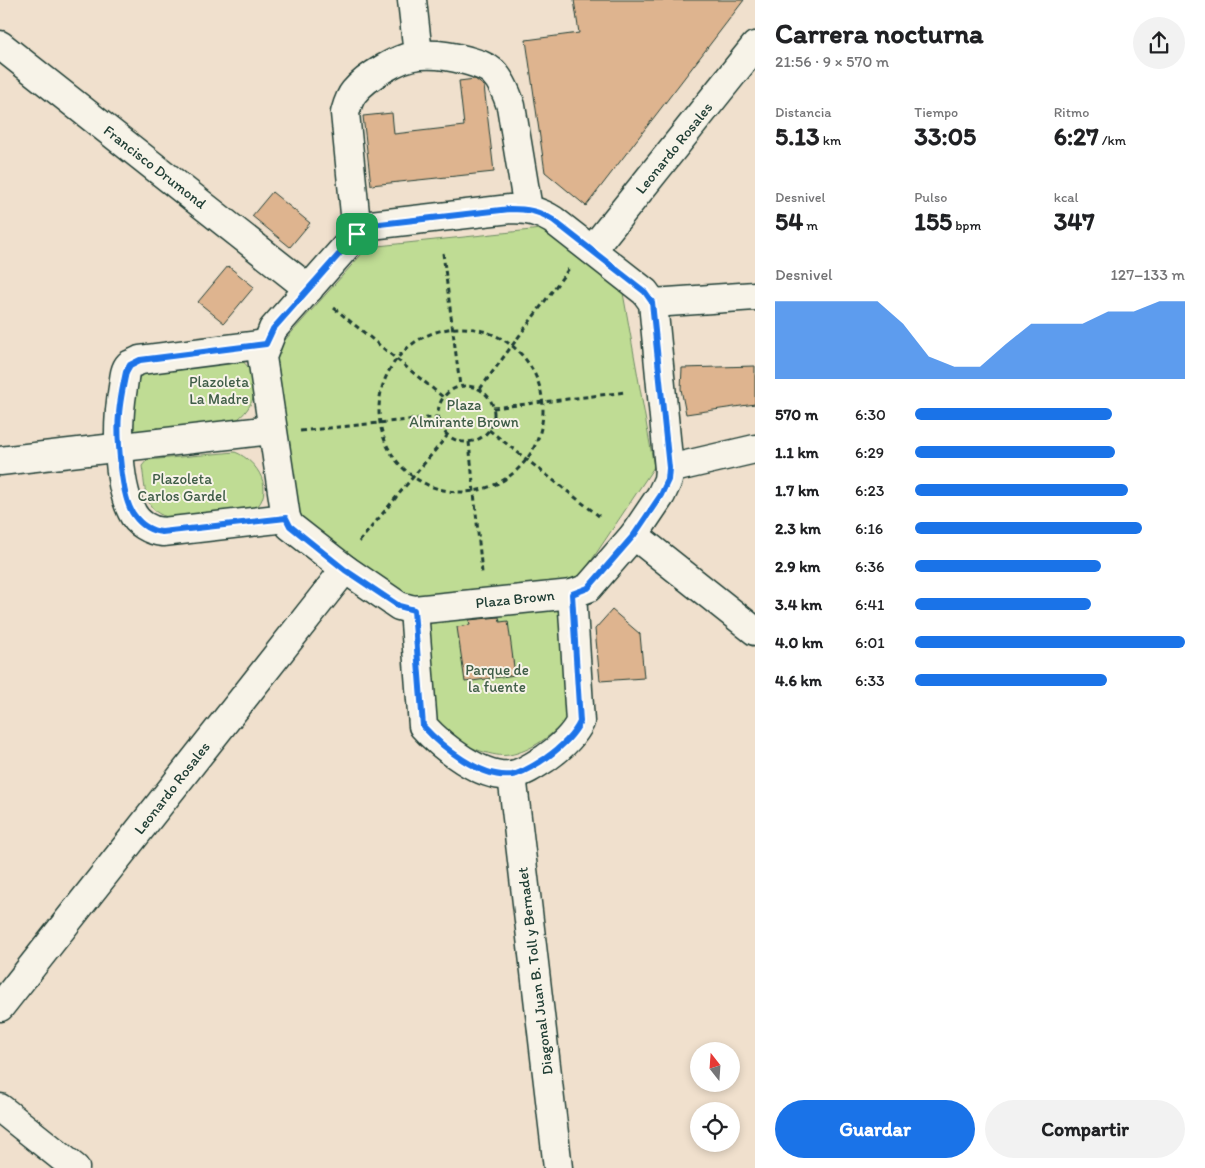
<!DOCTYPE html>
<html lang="es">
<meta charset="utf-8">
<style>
:root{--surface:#fff;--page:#f2f2f2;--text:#202124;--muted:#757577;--accent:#1a73e8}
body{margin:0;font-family:Itim,sans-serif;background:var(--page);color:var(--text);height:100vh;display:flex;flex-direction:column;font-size:19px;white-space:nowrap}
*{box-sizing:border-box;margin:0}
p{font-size:16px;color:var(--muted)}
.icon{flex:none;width:28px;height:28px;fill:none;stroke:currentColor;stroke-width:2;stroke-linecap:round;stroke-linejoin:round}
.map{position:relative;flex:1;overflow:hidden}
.drawer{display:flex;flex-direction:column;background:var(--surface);width:450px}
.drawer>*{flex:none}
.needle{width:32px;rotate:343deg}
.tools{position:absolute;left:690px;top:1042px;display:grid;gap:10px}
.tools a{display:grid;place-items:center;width:50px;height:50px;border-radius:50%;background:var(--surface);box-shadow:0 2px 8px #0003;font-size:25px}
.pin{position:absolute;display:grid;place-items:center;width:42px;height:42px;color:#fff;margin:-21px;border-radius:10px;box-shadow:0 2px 8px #0006}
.round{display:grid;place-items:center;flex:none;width:52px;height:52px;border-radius:26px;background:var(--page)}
.summary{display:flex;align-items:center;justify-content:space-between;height:85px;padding:0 20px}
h1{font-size:28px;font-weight:800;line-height:38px}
.figures{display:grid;grid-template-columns:repeat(3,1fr);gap:8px;height:85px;padding:5px 20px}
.figures div{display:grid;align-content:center}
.figures b{font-size:25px;font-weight:800}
.figures small{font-size:14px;font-weight:400}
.figures p{font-size:14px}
.chart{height:140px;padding:10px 20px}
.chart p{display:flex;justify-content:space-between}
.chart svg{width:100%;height:90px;margin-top:5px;fill:var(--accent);opacity:.7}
.cta{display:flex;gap:10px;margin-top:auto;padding:10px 20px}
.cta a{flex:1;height:58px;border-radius:30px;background:var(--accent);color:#fff;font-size:20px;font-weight:800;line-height:58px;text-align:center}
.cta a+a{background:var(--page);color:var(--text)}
ul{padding:0 20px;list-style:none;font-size:16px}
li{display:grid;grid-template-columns:80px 60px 1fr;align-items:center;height:38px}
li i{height:12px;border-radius:6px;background:var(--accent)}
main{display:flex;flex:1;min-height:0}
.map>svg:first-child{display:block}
</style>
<main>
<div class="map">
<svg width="755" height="1168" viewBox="0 0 755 1168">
<rect width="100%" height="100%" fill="#f0e0cd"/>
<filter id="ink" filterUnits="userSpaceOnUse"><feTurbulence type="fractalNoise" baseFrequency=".02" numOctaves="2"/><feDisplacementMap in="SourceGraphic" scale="10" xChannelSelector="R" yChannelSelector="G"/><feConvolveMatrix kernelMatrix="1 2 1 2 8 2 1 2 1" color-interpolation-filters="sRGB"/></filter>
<g filter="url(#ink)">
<g fill="#bfdc94" stroke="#6f8c64">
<polygon points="541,229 623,293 654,467 579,579 402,597 299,519 276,350 368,247"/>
<path d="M 240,359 C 262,376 258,403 238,419 L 149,432 L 135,431 L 128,421 L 136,379 L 142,370 Z"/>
<path d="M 235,452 C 258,461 276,491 254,510 L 172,518 C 143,513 146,491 142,466 L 147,460 Z"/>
<path d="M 561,598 L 567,718 C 554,734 532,751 509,755 C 495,758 466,747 454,738 C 446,731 439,723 432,716 L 423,612 Z"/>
</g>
<g fill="#deb48f" stroke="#1f3d34">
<polygon points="574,0 744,0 586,206 545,172 526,40 579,33"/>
<polygon points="475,79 484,86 494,172 371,185 363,116 392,113 394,134 464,126 459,81"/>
<polygon points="272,192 310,223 290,247 252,216"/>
<polygon points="228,266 254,287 224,323 198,302"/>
<polygon points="755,366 755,404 686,414 681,389 682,368"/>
<polygon points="612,610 640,634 644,678 600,681 595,629"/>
<polygon points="499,617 500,622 508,621 515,675 465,682 457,627 470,625 469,620"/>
</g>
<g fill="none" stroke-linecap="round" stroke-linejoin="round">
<g stroke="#1f3d34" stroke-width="31">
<g id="minor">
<polyline points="412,0 418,54"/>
<polyline points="0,45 309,289"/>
<path d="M 510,209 C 527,209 539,211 553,220 L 645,292 L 653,303 L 669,469 L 668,480 L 661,495 L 634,535 L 588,588 L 572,594 L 414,610 L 399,606 L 345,569 L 290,526 L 286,518 L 262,357 L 273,329 L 357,234 L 371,225 Z"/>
<path d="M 357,234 L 345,113 C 347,106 349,98 354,92 C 366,77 400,56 420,55 C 434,54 451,56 465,60 C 475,63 485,65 493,72 C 502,81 507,94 511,106 L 528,209"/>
<polyline points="592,250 755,46"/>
<polyline points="653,303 755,296"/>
<path d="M 266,344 L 140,360 C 137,362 132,363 129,365 C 124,370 124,381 123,387 C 117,422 116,480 132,512 C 137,523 150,531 163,532 L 286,518"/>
<polyline points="0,461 272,430"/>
<polyline points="669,469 755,449"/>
<polyline points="634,535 755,631"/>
<path d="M 414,610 L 423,726 C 442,747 482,779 512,775 C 524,773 536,764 546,758 C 560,748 573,737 580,722 L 572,594"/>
<polyline points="512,775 558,1168"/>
<polyline points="0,1007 345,569"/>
<polyline points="0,1108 75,1168"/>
</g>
</g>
<g stroke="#1f3d34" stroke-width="3" stroke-dasharray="5 4" stroke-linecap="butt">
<polyline points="443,253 460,386"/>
<polyline points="334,308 443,397"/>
<circle cx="461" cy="410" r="82"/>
<circle cx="466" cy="414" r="28"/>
<polyline points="480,389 570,267"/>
<polyline points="493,408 626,392"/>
<polyline points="489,430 599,516"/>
<polyline points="300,431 437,417"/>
<polyline points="469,442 482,573"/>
<polyline points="359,542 447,436"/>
</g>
<use href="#minor" stroke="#f7f3e8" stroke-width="28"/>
</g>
</g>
<g fill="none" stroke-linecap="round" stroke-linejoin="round" filter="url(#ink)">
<g stroke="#fff" stroke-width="10">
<path id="route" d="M 510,209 C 527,209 539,211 553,220 L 645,292 L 652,302 L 669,468 L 668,480 L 661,495 L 634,535 L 588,588 L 572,594 L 580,722 C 573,737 560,748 546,758 C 536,764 524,773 512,775 C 481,779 442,747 423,726 L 414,610 L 399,606 L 345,570 L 290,526 L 286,518 L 162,532 C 151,531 141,525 134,515 C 121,499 117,435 119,414 C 120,400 123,386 126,372 L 130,365 L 140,360 L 266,344 L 273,329 L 357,234 L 371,225 Z"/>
</g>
<use href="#route" stroke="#1a73e8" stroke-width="6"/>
</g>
<g text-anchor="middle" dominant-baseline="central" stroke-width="4" stroke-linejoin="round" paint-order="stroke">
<g font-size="15" fill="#1f3d34" stroke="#f7f3e8">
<text transform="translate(674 148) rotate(-51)">Leonardo Rosales</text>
<text transform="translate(155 167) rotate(38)">Francisco Drumond</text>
<text transform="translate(515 599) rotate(-6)">Plaza Brown</text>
<text transform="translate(172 788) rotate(-52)">Leonardo Rosales</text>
<text transform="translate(535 971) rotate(-97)">Diagonal Juan B. Toll y Bernadet</text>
</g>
<g font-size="15" fill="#3f5d47" stroke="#f7f3e8">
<text x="219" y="382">Plazoleta<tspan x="219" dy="17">La Madre</tspan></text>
<text x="464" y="405">Plaza<tspan x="464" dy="17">Almirante Brown</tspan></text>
<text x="182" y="479">Plazoleta<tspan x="182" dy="17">Carlos Gardel</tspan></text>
<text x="497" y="670">Parque de<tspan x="497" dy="17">la fuente</tspan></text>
</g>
</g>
</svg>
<div class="tools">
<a><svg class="needle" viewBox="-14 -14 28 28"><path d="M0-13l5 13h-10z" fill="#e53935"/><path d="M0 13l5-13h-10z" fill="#757577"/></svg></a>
<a><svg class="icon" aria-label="locate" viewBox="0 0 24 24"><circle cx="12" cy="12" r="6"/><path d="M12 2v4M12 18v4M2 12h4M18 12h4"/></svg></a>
</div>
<div class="pin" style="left:357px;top:234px;background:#1e9e55"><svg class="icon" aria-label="arrive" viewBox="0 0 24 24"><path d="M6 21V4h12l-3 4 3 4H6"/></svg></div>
</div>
<section class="drawer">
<div class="summary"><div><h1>Carrera nocturna</h1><p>21:56 · 9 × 570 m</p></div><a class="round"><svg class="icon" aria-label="share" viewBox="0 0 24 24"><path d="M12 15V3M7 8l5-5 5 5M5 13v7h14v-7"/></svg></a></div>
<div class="figures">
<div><p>Distancia</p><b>5.13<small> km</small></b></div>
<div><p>Tiempo</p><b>33:05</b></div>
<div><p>Ritmo</p><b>6:27<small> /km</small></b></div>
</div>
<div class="figures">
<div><p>Desnivel</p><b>54<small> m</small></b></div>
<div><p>Pulso</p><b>155<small> bpm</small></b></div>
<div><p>kcal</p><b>347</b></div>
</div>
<div class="chart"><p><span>Desnivel</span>127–133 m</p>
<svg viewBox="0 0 160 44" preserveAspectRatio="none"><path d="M0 44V6L10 6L20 6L30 6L40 6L50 17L60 33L70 38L80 38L90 27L100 17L110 17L120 17L130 11L140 11L150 6L160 6V44z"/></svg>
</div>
<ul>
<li><b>570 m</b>6:30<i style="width:73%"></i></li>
<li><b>1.1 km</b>6:29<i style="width:74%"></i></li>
<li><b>1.7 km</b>6:23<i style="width:79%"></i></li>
<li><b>2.3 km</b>6:16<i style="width:84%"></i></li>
<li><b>2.9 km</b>6:36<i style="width:69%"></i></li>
<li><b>3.4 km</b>6:41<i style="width:65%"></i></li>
<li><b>4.0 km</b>6:01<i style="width:100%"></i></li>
<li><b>4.6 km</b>6:33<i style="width:71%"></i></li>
</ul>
<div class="cta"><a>Guardar</a><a>Compartir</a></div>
</section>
</main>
